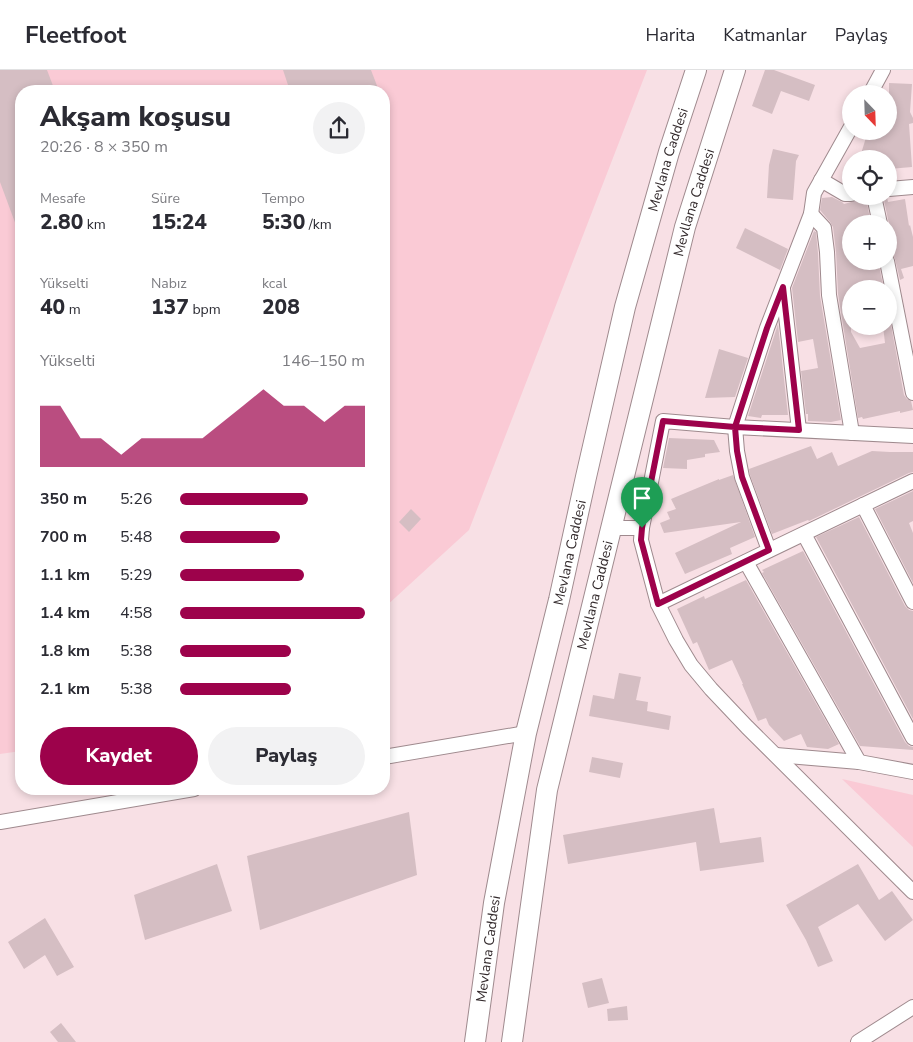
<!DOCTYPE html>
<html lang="tr">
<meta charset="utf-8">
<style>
:root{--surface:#fff;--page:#f2f2f3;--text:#2b2b33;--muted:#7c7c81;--line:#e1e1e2;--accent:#9d024b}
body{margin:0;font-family:"Nunito Sans",sans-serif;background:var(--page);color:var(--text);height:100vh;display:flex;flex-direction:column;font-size:19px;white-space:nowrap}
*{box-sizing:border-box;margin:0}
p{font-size:16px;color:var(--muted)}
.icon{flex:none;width:28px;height:28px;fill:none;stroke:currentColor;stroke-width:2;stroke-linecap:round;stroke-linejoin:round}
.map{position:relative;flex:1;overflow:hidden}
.sheet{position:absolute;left:15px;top:15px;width:375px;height:710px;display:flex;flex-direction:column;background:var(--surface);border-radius:20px;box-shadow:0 2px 8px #0003}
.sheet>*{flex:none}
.needle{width:32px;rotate:157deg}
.tools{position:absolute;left:842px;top:15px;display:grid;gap:10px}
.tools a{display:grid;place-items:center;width:55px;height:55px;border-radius:50%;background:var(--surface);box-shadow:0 2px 8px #0003;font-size:25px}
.pin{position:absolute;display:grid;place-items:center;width:42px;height:42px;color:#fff;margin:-51px -21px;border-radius:50% 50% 50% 0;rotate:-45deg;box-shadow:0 0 5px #0007}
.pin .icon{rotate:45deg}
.round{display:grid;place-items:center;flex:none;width:52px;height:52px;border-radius:26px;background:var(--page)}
.overview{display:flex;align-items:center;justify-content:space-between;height:85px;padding:0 25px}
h1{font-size:28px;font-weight:800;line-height:38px}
.figures{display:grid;grid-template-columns:repeat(3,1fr);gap:8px;height:85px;padding:5px 25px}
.figures div{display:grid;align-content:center}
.figures b{font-size:21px;font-weight:800}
.figures small{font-size:14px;font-weight:400}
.figures p{font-size:14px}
.chart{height:140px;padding:10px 25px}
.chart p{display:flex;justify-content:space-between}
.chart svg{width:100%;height:90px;margin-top:5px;fill:var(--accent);opacity:.7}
.cta{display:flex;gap:10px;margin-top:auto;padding:10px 25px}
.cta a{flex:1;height:58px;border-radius:30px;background:var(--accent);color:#fff;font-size:20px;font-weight:800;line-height:58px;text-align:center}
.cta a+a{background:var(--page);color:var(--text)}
ul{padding:0 25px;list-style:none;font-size:16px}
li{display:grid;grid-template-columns:80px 60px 1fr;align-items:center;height:38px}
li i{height:12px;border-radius:6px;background:var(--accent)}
header{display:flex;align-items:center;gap:30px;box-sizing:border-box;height:70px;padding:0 25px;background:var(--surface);border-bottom:1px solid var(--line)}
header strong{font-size:24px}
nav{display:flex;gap:28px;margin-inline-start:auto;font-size:18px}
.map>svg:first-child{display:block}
</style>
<header>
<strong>Fleetfoot</strong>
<nav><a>Harita</a><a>Katmanlar</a><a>Paylaş</a></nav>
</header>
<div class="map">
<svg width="913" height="972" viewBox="0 0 913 972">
<rect width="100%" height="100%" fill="#f8e0e5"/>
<g fill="#facad5">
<polygon points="0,0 647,0 469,460 384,538 384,21 21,21 21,681 0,684"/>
<polygon points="842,709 913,725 913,777"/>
</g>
<g fill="#d5bec3">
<polygon points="0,0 47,0 55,21 21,21 21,165 20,166 0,112"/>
<polygon points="283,0 371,0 379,21 290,21"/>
<polygon points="765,0 774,0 815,15 809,31 781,21 772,44 752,36"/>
<polygon points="889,13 912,14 910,42 913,48 913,53 909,54 912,97 889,99 889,89 872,89 872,87 860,87 868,61 889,61"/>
<polygon points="773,79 799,85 796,91 793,130 767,128 769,95"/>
<polygon points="883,126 887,127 888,132 905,129 909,156 910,155 913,167 913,196 901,199 904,208 900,210 895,189 893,185 889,183 889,154"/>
<polygon points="832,127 842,132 844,134 866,128 871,154 851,154 851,191 878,191 884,219 851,219 851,262 860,278 885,273 883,256 891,255 904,325 907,329 911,331 913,340 900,343 900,341 863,349 862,347 858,348 838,224 836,182 833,157 830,152 820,140 822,128"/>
<polygon points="745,158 788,179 780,200 736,178"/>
<polygon points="814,161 816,162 818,183 820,226 841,350 831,352 808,351 808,344 806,344 801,301 818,298 813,269 798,272 792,218"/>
<polygon points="778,254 788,345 762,345 761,348 748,346"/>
<polygon points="719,279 748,288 735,327 705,328"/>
<polygon points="669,368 714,370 720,382 705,384 705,387 687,390 687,399 663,398"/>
<polygon points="811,376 817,389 832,382 838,396 872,381 890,382 913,382 913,402 909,403 809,451 808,450 772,464 750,405 749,399"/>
<polygon points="733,405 755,467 730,478 732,484 685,504 675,483 741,452 664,463 660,453 670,449 667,442 676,439 671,429 719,409 719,410"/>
<polygon points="913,421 913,451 909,453 913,463 913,513 875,439"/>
<polygon points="411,439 421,449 409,462 399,452"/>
<polygon points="859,447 905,536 909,540 913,541 913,649 816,467"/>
<polygon points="803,481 905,672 909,676 913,677 913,680 860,676 762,503 764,502 762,500"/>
<polygon points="746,510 839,674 828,679 807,677 801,664 784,671 769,655 766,648 758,651 742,614 743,614 732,590 709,600 697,572 693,574 677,539 704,526 705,529"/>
<polygon points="619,603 641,607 636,630 648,632 647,641 671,646 669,660 589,646 593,625 614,629"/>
<polygon points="592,687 623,693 620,708 589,702"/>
<polygon points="714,738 720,773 761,767 764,792 700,801 696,772 568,794 563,765"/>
<polygon points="409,742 417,805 260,860 247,786"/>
<polygon points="217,794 232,841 145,870 134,825"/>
<polygon points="858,794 879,830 892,821 913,850 885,871 858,834 818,857 833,891 818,897 806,870 786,835"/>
<polygon points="45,848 74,897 57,906 45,885 24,899 8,872"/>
<polygon points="602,908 609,933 588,938 582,913"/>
<polygon points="627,936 628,950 608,951 607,939"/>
<polygon points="61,953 76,972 58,972 50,962"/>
</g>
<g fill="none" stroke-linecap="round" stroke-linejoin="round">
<g stroke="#9f8a8e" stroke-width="16">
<g id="minor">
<polyline points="870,24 883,0"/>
<polyline points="821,110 845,124 851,124"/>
<polyline points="889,119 913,117"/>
<polyline points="874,126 880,154"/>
<polyline points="811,144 824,158 827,182 829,225 852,363"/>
<polyline points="887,191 913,323"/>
<polyline points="783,219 799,360"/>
<polyline points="863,435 913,532"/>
<polyline points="611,458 642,458 641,470 658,534 676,570 691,595 711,619 747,657 913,822"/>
<polyline points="642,458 663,351 735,357 767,258 811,144 814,123 851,57"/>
<polyline points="804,464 913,668"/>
<polyline points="769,480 742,407 737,381 735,357 913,366"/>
<polyline points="746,492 859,692"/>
<polyline points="658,534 913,411"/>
<polyline points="776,685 859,692 913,702"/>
<polyline points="384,687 526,663"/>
<polyline points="0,752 194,719"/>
<polyline points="858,972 913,937"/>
</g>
</g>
<g stroke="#9f8a8e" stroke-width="22">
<g id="secondary">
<path id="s1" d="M 475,972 L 494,833 L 526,663 L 559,530 L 586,407 L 625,237 L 669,82 L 696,0"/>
<path id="s2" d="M 512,972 L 547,720 L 685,157 L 735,0"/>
</g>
</g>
<use href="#minor" stroke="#fff" stroke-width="14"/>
<use href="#secondary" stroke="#fff" stroke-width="20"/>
</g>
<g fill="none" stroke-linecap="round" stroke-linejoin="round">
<g stroke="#fff" stroke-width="10">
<polyline id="route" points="642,458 641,470 658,534 769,480 742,407 737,381 735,357 767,258 783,217 799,360 735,357 663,351 642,458"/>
</g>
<use href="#route" stroke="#9d024b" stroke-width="6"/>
</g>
<g text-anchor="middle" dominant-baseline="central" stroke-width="5" stroke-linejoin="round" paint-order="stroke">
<g font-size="14" fill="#332a2c" stroke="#f8e0e5">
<text stroke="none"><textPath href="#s1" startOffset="904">Mevlana Caddesi</textPath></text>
<text stroke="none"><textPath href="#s2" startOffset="860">Mevllana Caddesi</textPath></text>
<text stroke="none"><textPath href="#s1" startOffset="499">Mevlana Caddesi</textPath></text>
<text stroke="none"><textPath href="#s2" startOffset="455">Mevllana Caddesi</textPath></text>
<text stroke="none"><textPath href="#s1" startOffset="94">Mevlana Caddesi</textPath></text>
</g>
</g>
</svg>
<div class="tools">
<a><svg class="needle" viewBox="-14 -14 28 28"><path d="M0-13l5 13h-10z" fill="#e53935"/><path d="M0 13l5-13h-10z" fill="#7c7c81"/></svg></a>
<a><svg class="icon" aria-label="locate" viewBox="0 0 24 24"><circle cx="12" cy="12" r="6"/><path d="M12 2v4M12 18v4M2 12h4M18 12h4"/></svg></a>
<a>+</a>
<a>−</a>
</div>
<div class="pin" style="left:642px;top:458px;background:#1e9e55"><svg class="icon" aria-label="arrive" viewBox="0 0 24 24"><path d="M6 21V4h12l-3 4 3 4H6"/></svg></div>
<section class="sheet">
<div class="overview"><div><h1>Akşam koşusu</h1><p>20:26 · 8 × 350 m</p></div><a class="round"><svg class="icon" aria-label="share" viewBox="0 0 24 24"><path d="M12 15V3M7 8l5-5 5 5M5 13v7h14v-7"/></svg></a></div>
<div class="figures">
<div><p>Mesafe</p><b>2.80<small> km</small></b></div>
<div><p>Süre</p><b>15:24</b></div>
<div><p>Tempo</p><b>5:30<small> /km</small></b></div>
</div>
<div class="figures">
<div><p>Yükselti</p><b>40<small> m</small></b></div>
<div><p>Nabız</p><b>137<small> bpm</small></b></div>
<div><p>kcal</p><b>208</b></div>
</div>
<div class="chart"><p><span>Yükselti</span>146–150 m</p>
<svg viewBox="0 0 160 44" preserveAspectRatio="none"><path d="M0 44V14L10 14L20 30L30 30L40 38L50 30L60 30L70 30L80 30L90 22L100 14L110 6L120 14L130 14L140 22L150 14L160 14V44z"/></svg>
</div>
<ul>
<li><b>350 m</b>5:26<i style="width:69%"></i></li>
<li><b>700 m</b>5:48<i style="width:54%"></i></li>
<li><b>1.1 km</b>5:29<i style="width:67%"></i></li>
<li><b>1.4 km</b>4:58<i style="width:100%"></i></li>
<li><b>1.8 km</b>5:38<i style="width:60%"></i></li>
<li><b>2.1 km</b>5:38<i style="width:60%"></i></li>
</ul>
<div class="cta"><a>Kaydet</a><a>Paylaş</a></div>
</section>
</div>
